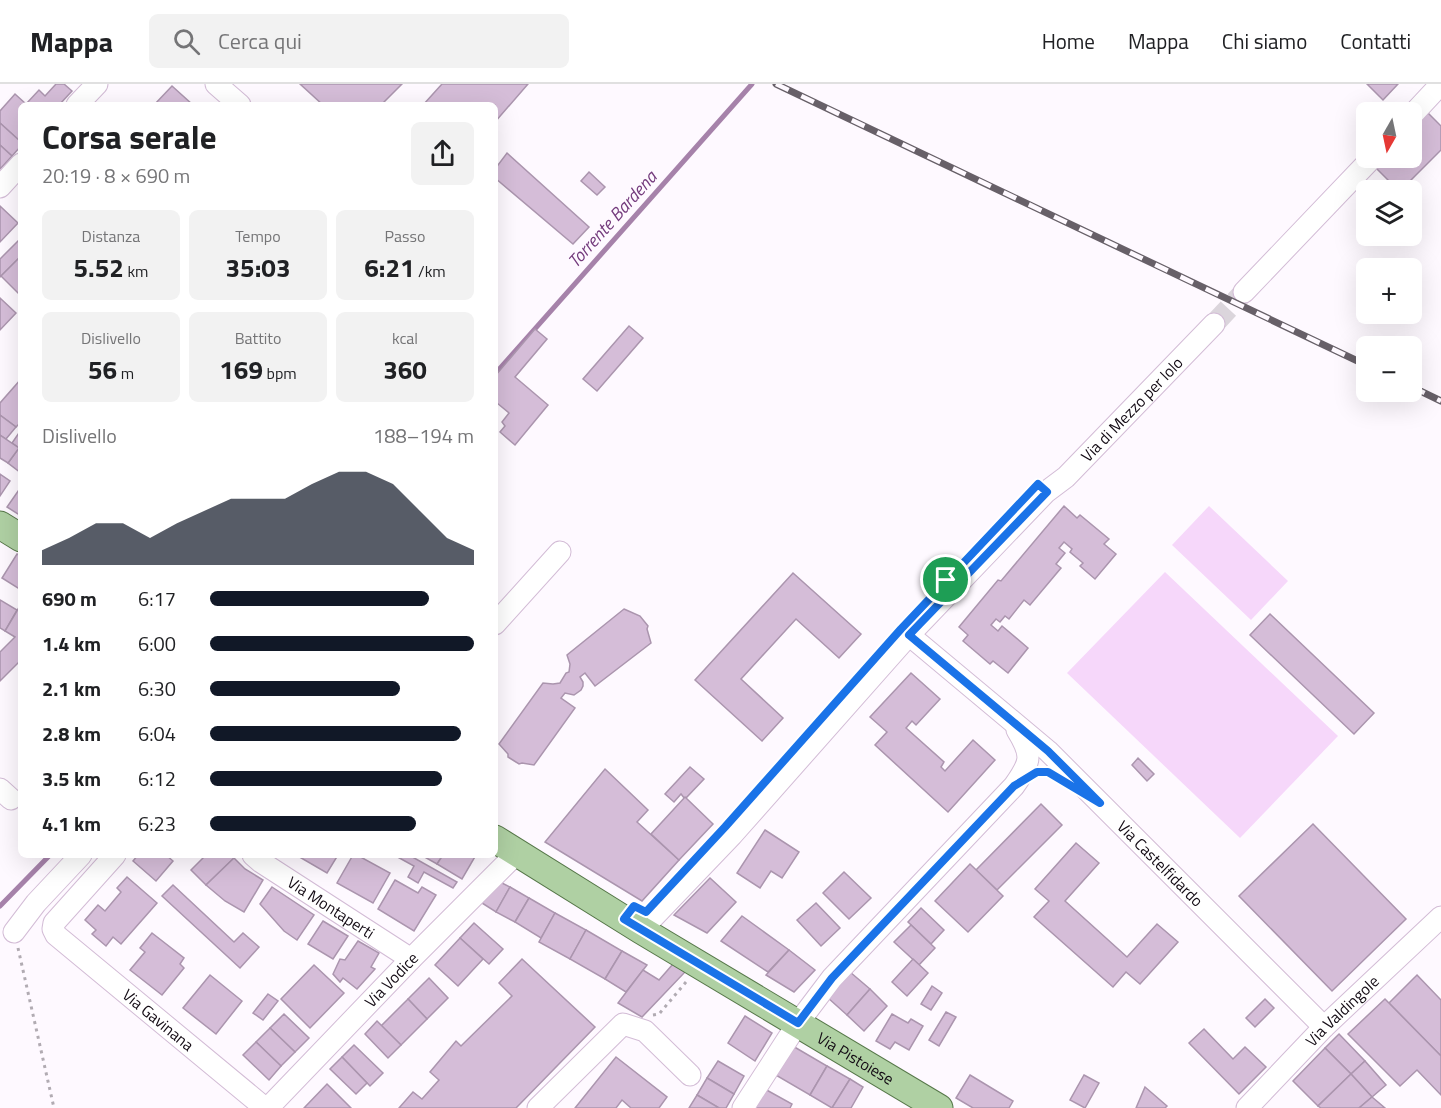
<!DOCTYPE html>
<html lang="it">
<meta charset="utf-8">
<style>
:root{--surface:#fff;--page:#f2f2f2;--text:#202124;--muted:#757577;--line:#e0e0e0;--accent:#111827}
body{margin:0;font-family:"Titillium Web",sans-serif;background:var(--page);color:var(--text);height:100vh;display:flex;flex-direction:column;font-size:22px;white-space:nowrap}
*{box-sizing:border-box;margin:0}
p{font-size:20px;color:var(--muted)}
.icon{flex:none;width:33px;height:33px;fill:none;stroke:currentColor;stroke-width:2;stroke-linecap:round;stroke-linejoin:round}
.map{position:relative;flex:1;overflow:hidden}
.side{position:absolute;left:18px;top:18px;width:480px;height:756px;display:flex;flex-direction:column;background:var(--surface);border-radius:9px;box-shadow:0 6px 24px #0002}
.side>*{flex:none}
.needle{width:39px;rotate:189deg}
.controls{position:absolute;left:1356px;top:18px;display:grid;gap:12px}
.controls a{display:grid;place-items:center;width:66px;height:66px;border-radius:9px;background:var(--surface);box-shadow:0 6px 24px #0002;font-size:30px}
.pin{position:absolute;display:grid;place-items:center;width:51px;height:51px;color:#fff;margin:-26px;border:3px solid #fff;border-radius:50%;box-shadow:0 2px 6px #0007}
.round{display:grid;place-items:center;flex:none;width:63px;height:63px;border-radius:9px;background:var(--page)}
.overview{display:flex;align-items:center;justify-content:space-between;height:102px;padding:0 24px}
h1{font-size:33px;font-weight:700;line-height:45px}
.metrics{display:grid;grid-template-columns:repeat(3,1fr);gap:9px;height:102px;padding:6px 24px}
.metrics div{display:grid;align-content:center;border-radius:9px;background:var(--page);text-align:center}
.metrics b{font-size:26px;font-weight:700}
.metrics small{font-size:16px;font-weight:400}
.metrics p{font-size:16px}
.chart{height:168px;padding:12px 24px}
.chart p{display:flex;justify-content:space-between}
.chart svg{width:100%;height:108px;margin-top:6px;fill:var(--accent);opacity:.7}
ul{padding:0 24px;list-style:none;font-size:20px}
li{display:grid;grid-template-columns:96px 72px 1fr;align-items:center;height:45px}
li i{height:15px;border-radius:8px;background:var(--accent)}
header{display:flex;align-items:center;gap:36px;box-sizing:border-box;height:84px;padding:0 30px;background:var(--surface);border-bottom:2px solid var(--line)}
header strong{font-size:28px}
nav{display:flex;gap:33px;margin-inline-start:auto;font-size:21px}
.search{width:420px;height:54px;background:var(--page);display:flex;align-items:center;gap:15px;box-sizing:border-box;padding:0 21px;border-radius:9px;color:var(--muted);font-size:22px}
.map>svg:first-child{display:block}
</style>
<header>
<strong>Mappa</strong>
<div class="search"><svg class="icon" aria-label="search" viewBox="0 0 24 24"><circle cx="10" cy="10" r="6"/><path d="M15 15l6 6"/></svg>Cerca qui</div>
<nav><a>Home</a><a>Mappa</a><a>Chi siamo</a><a>Contatti</a></nav>
</header>
<div class="map">
<svg width="1441" height="1024" viewBox="0 0 1441 1024">
<rect width="100%" height="100%" fill="#fef9ff"/>
<g fill="#f6d7fa">
<polygon points="1209,422 1288,497 1251,536 1172,461"/>
<polygon points="1165,488 1338,652 1240,754 1067,589"/>
</g>
<g fill="none" stroke-linecap="round" stroke-linejoin="round">
<g stroke="#a682aa" stroke-width="5">
<polyline points="495,290 752,0"/>
<polyline points="0,822 50,771"/>
</g>
</g>
<g fill="#d5bdd8" stroke="#ab95ae" stroke-width="1.5">
<polygon points="56,0 64,0 72,7 59,21 21,21 21,58 0,39 0,27 15,10 26,20 39,6 45,12"/>
<polygon points="300,0 402,0 381,21 323,21"/>
<polygon points="442,0 528,0 495,38 495,21 423,21"/>
<polygon points="1367,0 1398,0 1383,16"/>
<polygon points="172,2 193,21 154,21"/>
<polygon points="1424,25 1441,42 1441,66 1401,106 1398,106 1376,84 1386,74 1404,74 1405,75 1412,74 1412,69 1421,60 1412,51 1412,38"/>
<polygon points="0,39 21,58 21,62 12,72 0,61"/>
<polygon points="0,61 12,72 0,85"/>
<polygon points="507,69 589,143 573,160 495,94 495,85"/>
<polygon points="589,88 605,103 597,111 581,97"/>
<polygon points="0,122 18,139 0,158"/>
<polygon points="21,154 21,172 0,193 0,175"/>
<polygon points="21,172 21,210 20,211 1,192"/>
<polygon points="0,214 16,229 0,246"/>
<polygon points="629,242 643,254 597,307 583,295"/>
<polygon points="535,245 547,255 515,293 548,321 515,361 500,348 505,342 502,338 509,329 497,319 495,322 495,292"/>
<polygon points="21,295 21,338 16,343 0,331 0,319"/>
<polygon points="0,331 16,343 6,355 0,351"/>
<polygon points="21,346 21,389 8,379 19,364 12,359"/>
<polygon points="0,351 19,364 8,379 0,374"/>
<polygon points="0,390 10,397 0,412"/>
<polygon points="21,403 21,432 7,423"/>
<polygon points="1064,422 1077,434 1080,431 1109,455 1104,460 1116,470 1095,495 1080,482 1083,479 1070,468 1072,465 1064,458 1059,464 1065,469 1056,480 1061,484 1030,521 1024,516 1009,535 1005,532 1000,538 996,535 991,541 998,547 1002,542 1028,564 1008,589 993,577 990,580 963,557 968,551 959,543 998,496 1001,497"/>
<polygon points="17,470 21,472 21,506 2,494"/>
<polygon points="793,489 861,550 839,574 796,535 741,595 783,634 762,657 695,596"/>
<polygon points="0,516 17,526 5,547 0,544"/>
<polygon points="21,520 21,576 0,597 0,568 15,553 5,547"/>
<polygon points="624,525 640,532 648,542 647,545 651,559 595,602 585,589 580,593 583,598 583,602 581,606 574,611 565,609 561,614 575,624 534,681 522,679 519,680 508,673 508,670 499,660 543,599 553,600 560,599 566,589 569,588 570,580 567,571"/>
<polygon points="1270,530 1374,629 1354,650 1250,551"/>
<polygon points="911,589 940,615 916,641 912,637 906,644 944,678 941,683 945,687 973,656 995,676 948,728 875,661 887,648 870,633"/>
<polygon points="1138,674 1154,690 1147,697 1132,681"/>
<polygon points="690,683 704,695 685,715 681,710 674,718 665,710"/>
<polygon points="605,685 648,726 637,738 679,776 642,817 545,758"/>
<polygon points="685,713 713,740 679,776 651,750"/>
<polygon points="1041,720 1062,741 997,806 976,786"/>
<polygon points="1313,740 1406,835 1332,907 1239,812"/>
<polygon points="765,746 799,768 782,794 771,787 760,804 737,789"/>
<polygon points="1076,759 1099,779 1065,817 1127,873 1157,840 1178,858 1140,900 1126,888 1113,903 1034,833 1049,817 1035,805"/>
<polygon points="138,771 166,771 173,777 156,797 133,777"/>
<polygon points="206,771 231,771 234,774 206,801 191,786"/>
<polygon points="296,771 338,771 327,789"/>
<polygon points="353,771 357,771 390,789 373,819 337,799"/>
<polygon points="394,771 409,771 457,798 453,804 424,788 418,799 408,793 414,782"/>
<polygon points="421,771 443,771 437,780"/>
<polygon points="443,771 476,771 462,795 437,780"/>
<polygon points="234,774 245,785 263,796 244,828 225,817 206,801"/>
<polygon points="970,780 1003,812 968,848 935,817"/>
<polygon points="844,788 871,814 849,835 823,809"/>
<polygon points="127,793 157,819 121,860 113,853 106,862 92,850 96,846 85,836 98,821 105,827 121,808 117,804"/>
<polygon points="710,794 736,818 707,849 674,831"/>
<polygon points="395,796 418,809 422,803 436,811 414,847 378,825"/>
<polygon points="500,798 510,803 496,828 482,819"/>
<polygon points="173,801 234,858 243,849 259,863 240,884 162,812"/>
<polygon points="272,803 314,831 297,856 284,847 260,820"/>
<polygon points="510,803 529,814 515,838 496,828"/>
<polygon points="529,814 555,829 541,854 515,838"/>
<polygon points="816,819 840,844 821,862 797,836"/>
<polygon points="921,824 944,846 931,860 908,838"/>
<polygon points="555,829 586,846 570,875 539,858"/>
<polygon points="742,832 789,866 768,888 721,857"/>
<polygon points="323,837 348,852 333,875 308,860"/>
<polygon points="474,839 503,865 489,880 460,854"/>
<polygon points="911,841 935,864 919,881 894,858"/>
<polygon points="586,846 622,867 605,895 570,875"/>
<polygon points="152,849 184,874 180,880 184,884 162,911 130,886 145,868 140,864"/>
<polygon points="460,854 483,875 458,902 435,881"/>
<polygon points="358,857 379,869 371,883 375,885 357,905 343,894 340,898 333,890 340,875 345,876"/>
<polygon points="789,866 815,886 794,908 766,891"/>
<polygon points="622,867 647,881 626,908 605,895"/>
<polygon points="522,875 595,943 516,1024 399,1024 413,1008 422,1015 439,996 430,988 456,957 461,962 512,912 499,899"/>
<polygon points="913,875 928,889 907,912 892,898"/>
<polygon points="673,880 685,888 642,933 618,919 643,886 659,896"/>
<polygon points="314,881 344,909 310,944 281,915"/>
<polygon points="850,888 870,905 847,931 827,913"/>
<polygon points="210,891 242,917 216,950 183,924"/>
<polygon points="1417,891 1441,916 1441,972 1389,919"/>
<polygon points="429,894 448,914 427,935 408,915"/>
<polygon points="932,902 942,909 931,926 921,920"/>
<polygon points="870,905 887,922 864,947 847,931"/>
<polygon points="268,910 278,917 263,936 253,929"/>
<polygon points="408,915 427,935 401,961 381,942"/>
<polygon points="1265,915 1274,924 1255,943 1246,934"/>
<polygon points="1385,915 1441,972 1441,1011 1417,986 1400,1002 1348,950"/>
<polygon points="946,928 956,933 939,962 929,956"/>
<polygon points="284,930 309,954 295,968 270,944"/>
<polygon points="892,930 908,939 911,935 923,942 909,966 895,958 890,965 876,957"/>
<polygon points="745,932 772,949 755,977 728,959"/>
<polygon points="377,937 401,961 388,974 365,950"/>
<polygon points="270,944 295,968 281,982 256,958"/>
<polygon points="1204,945 1233,975 1245,963 1266,983 1239,1010 1189,959"/>
<polygon points="1339,950 1365,977 1351,990 1325,964"/>
<polygon points="256,958 281,982 269,996 243,971"/>
<polygon points="354,961 383,989 370,1002 342,973"/>
<polygon points="791,961 827,982 810,1011 774,990"/>
<polygon points="1325,964 1351,990 1318,1022 1293,997"/>
<polygon points="342,973 367,999 356,1010 330,985"/>
<polygon points="616,973 667,1013 659,1024 631,1024 622,1016 616,1024 575,1024"/>
<polygon points="718,977 744,992 734,1010 707,994"/>
<polygon points="1365,977 1386,1001 1372,1013 1351,990"/>
<polygon points="827,982 850,995 832,1024 810,1011"/>
<polygon points="1351,990 1372,1013 1359,1024 1321,1024 1318,1022"/>
<polygon points="970,991 1013,1017 1009,1024 973,1024 956,1014"/>
<polygon points="1084,991 1099,999 1085,1024 1070,1016"/>
<polygon points="707,994 734,1010 726,1024 719,1024 697,1011"/>
<polygon points="850,995 863,1003 851,1024 832,1024"/>
<polygon points="327,1000 351,1024 304,1024"/>
<polygon points="1145,1003 1167,1022 1165,1024 1136,1024"/>
<polygon points="763,1004 792,1020 790,1024 752,1024"/>
<polygon points="697,1011 719,1024 689,1024"/>
<polygon points="1372,1013 1385,1024 1359,1024"/>
</g>
<g fill="none" stroke-linecap="round" stroke-linejoin="round">
<polyline stroke="#dbd5dc" stroke-width="21" stroke-dasharray="21 10" stroke-linecap="butt" points="1214,240 1244,208"/>
<g stroke="#d3bcd6" stroke-width="23">
<g id="minor">
<polyline points="216,0 240,21"/>
<polyline points="77,21 97,0"/>
<polyline points="1412,31 1441,0"/>
<polyline points="0,103 21,80"/>
<polyline points="1244,208 1372,74"/>
<polyline points="495,540 560,468"/>
<path id="s1" d="M 909,551 L 1048,667 L 1324,943"/>
<polyline points="0,705 11,715"/>
<path id="s2" d="M 115,771 L 54,839 L 53,845 L 56,851 L 265,1024"/>
<path id="s3" d="M 253,771 L 261,778 L 411,875"/>
<path id="s4" d="M 641,846 L 732,751 L 909,551 L 1046,408 L 1066,393 L 1214,240"/>
<polyline points="14,848 36,819 81,771"/>
<path id="s5" d="M 268,1024 L 411,875 L 517,769"/>
<polyline points="538,1024 623,940 645,947 690,991"/>
<path d="M 743,1024 L 798,939 L 832,894 L 1014,702 C 1031,678 1033,672 1017,646"/>
<path id="s6" d="M 1247,1024 L 1324,943 L 1441,833"/>
</g>
</g>
<g stroke="#567749" stroke-width="29">
<g id="major">
<polyline points="0,441 21,454"/>
<path id="s7" d="M 495,755 L 641,846 L 939,1024"/>
</g>
</g>
<g stroke="#b1abb2" stroke-width="3" stroke-dasharray="3 4.5" stroke-linecap="butt">
<polyline points="18,864 54,1024"/>
<polyline points="653,931 659,930 686,898"/>
</g>
<use href="#minor" stroke="#fff" stroke-width="21"/>
<use href="#major" stroke="#afd0a3" stroke-width="27"/>
<g stroke="#676068" stroke-width="7">
<g id="rail">
<polyline points="776,0 1366,281"/>
<polyline points="1412,303 1441,317"/>
</g>
</g>
<use href="#rail" stroke="#fef9ff" stroke-width="4.5" stroke-dasharray="14" stroke-linecap="butt"/>
</g>
<g fill="none" stroke-linecap="round" stroke-linejoin="round">
<g stroke="#fff" stroke-width="12">
<polygon id="route" points="1038,400 1047,408 909,551 1048,667 1100,719 1048,688 1037,688 1014,702 832,894 798,939 624,835 634,822 646,828 725,743 901,545"/>
</g>
<use href="#route" stroke="#1a73e8" stroke-width="8"/>
</g>
<g text-anchor="middle" dominant-baseline="central" stroke-width="5" stroke-linejoin="round" paint-order="stroke">
<g font-size="16" fill="#130b14" stroke="#fef9ff">
<text stroke="none"><textPath href="#s4" startOffset="716">Via di Mezzo per Iolo</textPath></text>
<text stroke="none"><textPath href="#s1" startOffset="340">Via Castelfidardo</textPath></text>
<text stroke="none"><textPath href="#s3" startOffset="94">Via Montaperti</textPath></text>
<text stroke="none"><textPath href="#s5" startOffset="178">Via Vodice</textPath></text>
<text stroke="none"><textPath href="#s6" startOffset="136">Via Valdingole</textPath></text>
<text stroke="none"><textPath href="#s2" startOffset="237">Via Gavinana</textPath></text>
<text stroke="none"><textPath href="#s7" startOffset="422">Via Pistoiese</textPath></text>
</g>
<g font-size="18" font-style="italic" fill="#743b7d" stroke="#fef9ff">
<text transform="translate(612 135) rotate(-48)">Torrente Bardena</text>
</g>
</g>
</svg>
<div class="controls">
<a><svg class="needle" viewBox="-14 -14 28 28"><path d="M0-13l5 13h-10z" fill="#e53935"/><path d="M0 13l5-13h-10z" fill="#757577"/></svg></a>
<a><svg class="icon" aria-label="layers" viewBox="0 0 24 24"><path d="M12 4l9 5-9 5-9-5zM3 14l9 5 9-5"/></svg></a>
<a>+</a>
<a>−</a>
</div>
<div class="pin" style="left:946px;top:496px;background:#1e9e55"><svg class="icon" aria-label="arrive" viewBox="0 0 24 24"><path d="M6 21V4h12l-3 4 3 4H6"/></svg></div>
<section class="side">
<div class="overview"><div><h1>Corsa serale</h1><p>20:19 · 8 × 690 m</p></div><a class="round"><svg class="icon" aria-label="share" viewBox="0 0 24 24"><path d="M12 15V3M7 8l5-5 5 5M5 13v7h14v-7"/></svg></a></div>
<div class="metrics">
<div><p>Distanza</p><b>5.52<small> km</small></b></div>
<div><p>Tempo</p><b>35:03</b></div>
<div><p>Passo</p><b>6:21<small> /km</small></b></div>
</div>
<div class="metrics">
<div><p>Dislivello</p><b>56<small> m</small></b></div>
<div><p>Battito</p><b>169<small> bpm</small></b></div>
<div><p>kcal</p><b>360</b></div>
</div>
<div class="chart"><p><span>Dislivello</span>188–194 m</p>
<svg viewBox="0 0 160 44" preserveAspectRatio="none"><path d="M0 44V38L10 33L20 27L30 27L40 33L50 27L60 22L70 17L80 17L90 17L100 11L110 6L120 6L130 11L140 22L150 33L160 38V44z"/></svg>
</div>
<ul>
<li><b>690 m</b>6:17<i style="width:83%"></i></li>
<li><b>1.4 km</b>6:00<i style="width:100%"></i></li>
<li><b>2.1 km</b>6:30<i style="width:72%"></i></li>
<li><b>2.8 km</b>6:04<i style="width:95%"></i></li>
<li><b>3.5 km</b>6:12<i style="width:88%"></i></li>
<li><b>4.1 km</b>6:23<i style="width:78%"></i></li>
</ul>
</section>
</div>
